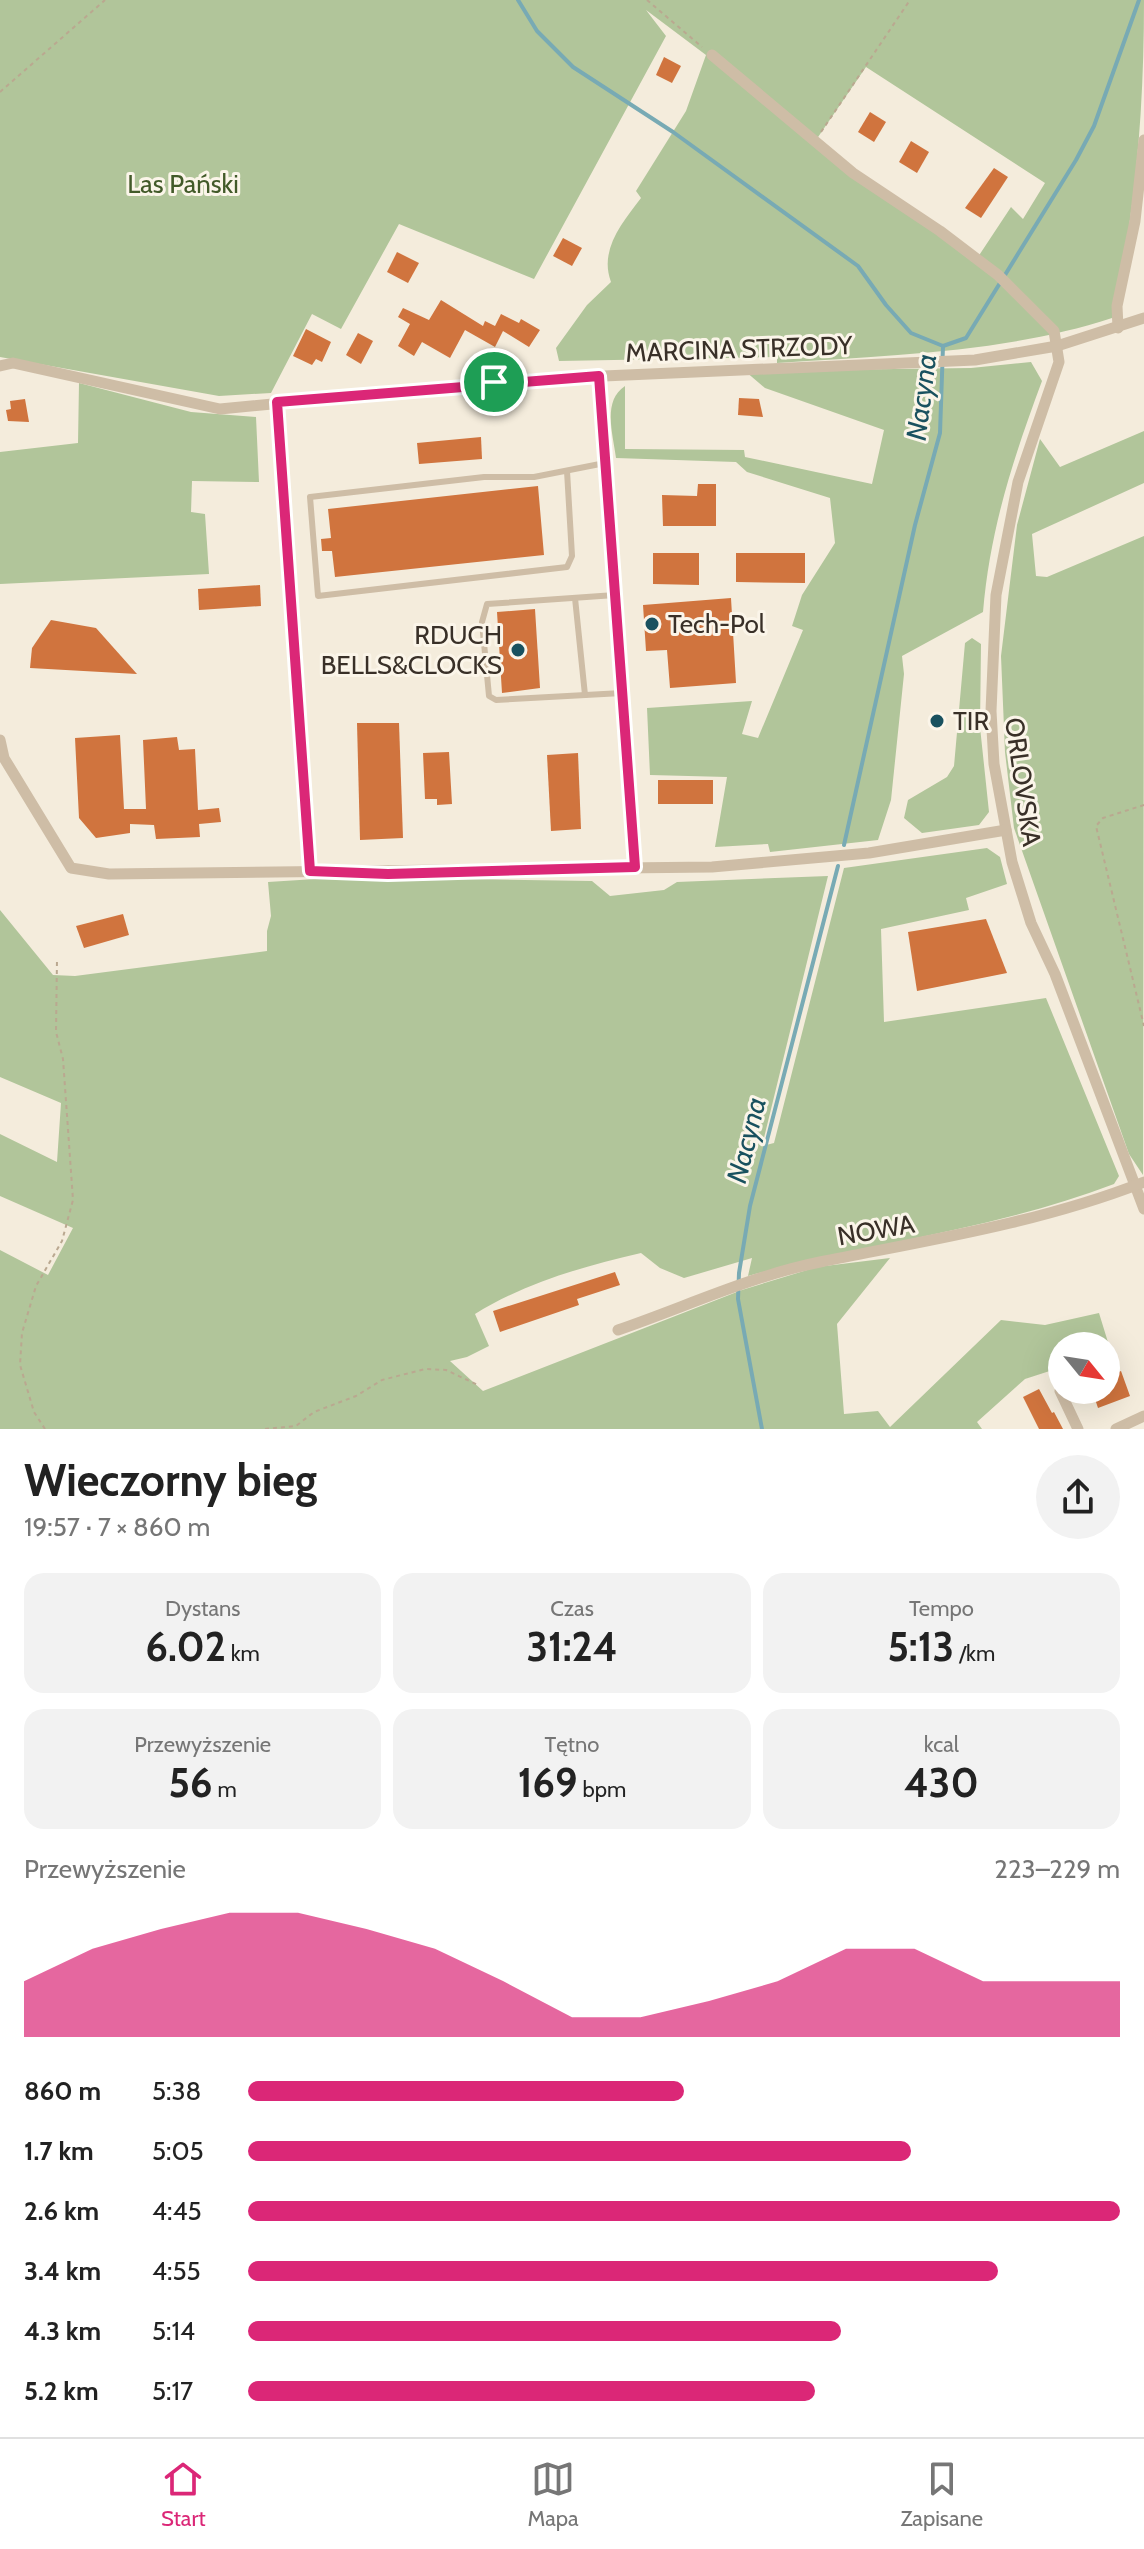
<!DOCTYPE html>
<html lang="pl">
<meta charset="utf-8">
<style>
:root{--surface:#fff;--page:#f2f2f2;--text:#222;--muted:#767676;--line:#e0e0e0;--accent:#db2777}
body{margin:0;font-family:Cabin,sans-serif;background:var(--page);color:var(--text);height:100vh;display:flex;flex-direction:column;font-size:30px;white-space:nowrap}
*{box-sizing:border-box;margin:0}
p{font-size:26px;color:var(--muted)}
.icon{flex:none;width:44px;height:44px;fill:none;stroke:currentColor;stroke-width:2;stroke-linecap:round;stroke-linejoin:round}
.map{position:relative;height:1429px;overflow:hidden}
.panel{display:flex;flex-direction:column;background:var(--surface);flex:1}
.panel>*{flex:none}
.needle{width:52px;rotate:120deg}
.controls{position:absolute;left:1048px;top:1332px;display:grid;gap:16px}
.controls a{display:grid;place-items:center;width:72px;height:72px;border-radius:50%;background:var(--surface);box-shadow:0 8px 32px #0002;font-size:40px}
.pin{position:absolute;display:grid;place-items:center;width:68px;height:68px;color:#fff;margin:-34px;border:4px solid #fff;border-radius:50%;box-shadow:0 2px 8px #0007}
.round{display:grid;place-items:center;flex:none;width:84px;height:84px;border-radius:42px;background:var(--page)}
.head{display:flex;align-items:center;justify-content:space-between;height:136px;padding:0 24px}
h1{font-size:44px;font-weight:700;line-height:60px}
.stats{display:grid;grid-template-columns:repeat(3,1fr);gap:12px;height:136px;padding:8px 24px}
.stats div{display:grid;align-content:center;border-radius:20px;background:var(--page);text-align:center}
.stats b{font-size:40px;font-weight:700}
.stats small{font-size:22px;font-weight:400}
.stats p{font-size:22px}
.chart{height:224px;padding:16px 24px}
.chart p{display:flex;justify-content:space-between}
.chart svg{width:100%;height:144px;margin-top:8px;fill:var(--accent);opacity:.7}
ul{padding:0 24px;list-style:none;font-size:26px}
li{display:grid;grid-template-columns:128px 96px 1fr;align-items:center;height:60px}
li i{height:20px;border-radius:10px;background:var(--accent)}
.tab-bar{display:flex;justify-content:space-around;align-items:center;height:112px;border-top:2px solid var(--line);background:var(--surface);font-size:22px;color:var(--muted)}
.tab-bar a{display:grid;justify-items:center;gap:4px}
.tab-bar .selected{color:var(--accent)}
.map>svg:first-child{display:block}
</style>
<div class="map">
<svg width="1144" height="1429" viewBox="0 0 1144 1429">
<rect width="100%" height="100%" fill="#f4ecdc"/>
<g fill="#b1c59a" fill-rule="evenodd">
<path d="M 0,0 L 1144,0 C 1144,76 1140,152 1129,227 C 1124,258 1115,287 1112,318 C 1005,353 889,355 777,363 L 777,357 L 559,361 L 556,348 L 587,305 L 611,282 C 599,250 622,223 641,198 L 636,191 L 686,111 L 706,55 L 646,10 L 666,36 L 534,279 L 399,224 L 341,329 L 312,314 L 271,393 L 219,396 L 0,357 ZM 866,67 L 1045,183 L 1023,219 L 1011,207 L 974,263 L 816,140 Z"/>
<path d="M 1031,362 L 1042,381 C 1013,459 990,529 983,612 L 902,656 L 904,674 L 891,800 L 878,840 L 770,852 L 768,844 L 715,847 L 727,777 L 650,775 L 647,708 L 752,701 L 742,734 L 758,738 L 803,630 L 792,626 L 802,595 L 835,543 L 830,498 L 747,472 L 736,462 L 616,458 C 613,434 602,401 625,386 L 625,449 L 744,450 L 745,457 L 872,484 L 884,430 L 765,388 L 745,371 L 971,368 Z"/>
<polygon points="79,383 191,412 256,417 259,482 192,481 191,512 205,514 209,574 0,584 0,452 78,443"/>
<polygon points="1144,431 1144,483 1032,534 1036,576 1047,577 1144,536 1143,1175 1129,1154 1014,828 1005,752 1001,656 1017,525 1040,439 1060,467"/>
<polygon points="972,638 981,644 980,727 989,812 979,825 922,833 904,818 908,800 947,777 954,766 965,643"/>
<path d="M 987,848 L 1000,857 L 1007,884 L 966,898 L 969,910 L 881,929 L 884,1022 L 1046,998 L 1119,1176 L 1114,1184 C 997,1229 869,1243 748,1276 L 752,1258 L 684,1278 L 660,1268 L 641,1253 C 584,1266 525,1283 475,1314 L 489,1346 L 467,1357 L 450,1361 L 483,1391 L 742,1290 L 817,1267 L 890,1258 L 837,1324 L 844,1414 L 878,1411 L 890,1427 L 1001,1320 L 1045,1325 L 1099,1313 L 1111,1352 L 1106,1353 L 1106,1346 L 1062,1346 L 1062,1367 L 1025,1379 L 977,1422 L 982,1429 L 0,1429 L 0,1250 L 48,1275 L 73,1228 L 0,1196 L 0,1134 L 57,1162 L 61,1103 L 0,1077 L 0,910 L 53,975 L 75,976 L 267,951 L 267,931 L 271,916 L 268,882 L 347,877 L 592,881 L 610,896 L 664,890 L 677,882 L 828,876 L 762,1146 L 774,1143 L 844,868 Z"/>
</g>
<g fill="none" stroke-linecap="round" stroke-linejoin="round">
<g stroke="#78aab4" stroke-width="4">
<polyline points="518,0 537,31 573,67 673,132 858,266 886,305 911,333 943,346"/>
<polyline points="943,346 966,338 1076,160 1094,126 1139,0"/>
<polyline points="844,845 915,525 940,433 943,346"/>
<polyline points="762,1429 738,1299 739,1273 750,1206 838,866"/>
</g>
</g>
<g fill="#d0743e">
<polygon points="664,57 681,66 672,83 656,75"/>
<polygon points="870,112 886,122 874,142 858,132"/>
<polygon points="911,141 929,152 917,173 899,162"/>
<polygon points="994,168 1008,177 981,218 965,208"/>
<polygon points="563,238 582,248 572,266 553,256"/>
<polygon points="397,252 419,263 408,283 387,272"/>
<polygon points="441,300 483,326 485,321 495,326 501,314 519,323 521,319 540,330 529,347 503,331 495,347 465,330 450,358 422,342 414,356 398,346 410,324 398,317 403,308 429,320"/>
<polygon points="306,329 331,342 322,362 316,359 312,365 293,356"/>
<polygon points="358,333 373,341 361,364 346,355"/>
<polygon points="739,398 759,399 763,417 738,415"/>
<polygon points="25,399 29,422 8,421 6,410 11,409 10,401"/>
<polygon points="481,437 482,459 419,464 417,443"/>
<polygon points="698,484 716,484 716,526 663,526 662,495 697,496"/>
<polygon points="538,486 544,555 335,577 332,551 322,551 321,539 331,538 328,509"/>
<polygon points="653,553 699,553 699,585 653,584"/>
<polygon points="736,553 805,553 805,583 736,582"/>
<polygon points="260,585 261,606 199,610 198,589"/>
<polygon points="731,598 736,683 670,688 667,650 646,651 643,605"/>
<polygon points="535,609 540,688 502,693 497,612"/>
<polygon points="51,620 96,628 137,674 30,668 32,648"/>
<polygon points="357,723 399,723 403,838 360,840"/>
<polygon points="120,735 124,809 146,809 143,740 177,737 179,750 195,749 198,810 219,808 221,822 199,824 200,837 156,839 154,825 130,824 130,833 96,838 79,818 75,738"/>
<polygon points="449,752 452,804 437,805 437,799 425,799 423,753"/>
<polygon points="578,753 581,829 551,831 547,755"/>
<rect x="658" y="780" width="55" height="24"/>
<polygon points="123,914 129,935 84,948 76,926"/>
<polygon points="986,919 1007,973 917,991 908,932"/>
<polygon points="615,1272 620,1285 577,1299 579,1305 500,1332 493,1311"/>
<polygon points="1121,1371 1130,1396 1098,1408 1093,1393 1106,1390 1106,1377"/>
<polygon points="1039,1389 1052,1413 1054,1412 1063,1429 1039,1429 1023,1397"/>
</g>
<g fill="none" stroke-linecap="round" stroke-linejoin="round">
<g stroke="#baa890" stroke-width="2" stroke-dasharray="4 4" stroke-linecap="butt">
<polyline points="647,0 702,47"/>
<polyline points="0,92 105,0"/>
<polyline points="821,132 910,0"/>
<polyline points="1144,805 1103,818 1096,826 1144,1026"/>
<polyline points="45,1429 34,1412 20,1365 22,1333 36,1286 62,1241 73,1200 63,1059 56,1032 57,959"/>
<polyline points="265,1429 296,1426 314,1412 356,1396 382,1380 425,1369 446,1370 478,1385"/>
</g>
<g stroke="#cebda6" stroke-width="6">
<polyline points="567,471 572,556 567,567 318,596 310,497 484,477 534,477 605,463"/>
<polyline points="615,595 487,604 482,622 489,696 496,700 622,693"/>
<polyline points="575,598 585,695"/>
</g>
<g stroke="#cebda6" stroke-width="11">
<polyline points="712,55 853,173 940,231 998,275 1054,331 1059,362 1018,482 996,595 991,711 994,764 1012,862 1031,923 1055,974 1144,1209"/>
<polyline points="1118,328 1117,306 1135,221 1144,140"/>
<polyline points="0,366 13,363 220,409 535,379 975,360 1057,346 1144,318"/>
<polyline points="599,376 635,867"/>
<polyline points="277,402 310,871"/>
<polyline points="0,740 4,758 71,868 109,874 712,867 869,853 1006,830"/>
<path d="M 618,1330 C 685,1307 751,1276 820,1262 C 929,1240 1039,1223 1144,1182"/>
<polyline points="1060,1391 1078,1429"/>
<polyline points="1116,1429 1144,1416"/>
</g>
</g>
<g fill="none" stroke-linecap="round" stroke-linejoin="round">
<g stroke="#fff" stroke-width="16">
<polygon id="route" points="599,376 635,867 388,874 310,871 277,402"/>
</g>
<use href="#route" stroke="#db2777" stroke-width="10"/>
</g>
<g fill="#19515f" stroke="#fbf5e9" stroke-width="3">
<circle cx="652" cy="624" r="8"/>
<circle cx="518" cy="650" r="8"/>
<circle cx="937" cy="721" r="8"/>
</g>
<g text-anchor="middle" dominant-baseline="central" stroke-width="6" stroke-linejoin="round" paint-order="stroke">
<g font-size="26" fill="#425a29" stroke="#fbf5e9">
<text x="183" y="184">Las Pański</text>
</g>
<g font-size="26" fill="#393028" stroke="#fbf5e9">
<text transform="translate(739 349) rotate(-2)">MARCINA STRZODY</text>
<text transform="translate(1023 782) rotate(82)">ORLOVSKA</text>
<text transform="translate(876 1230) rotate(-10)">NOWA</text>
</g>
<g font-size="26" fill="#393028" stroke="#fbf5e9" text-anchor="start">
<text x="668" y="624">Tech-Pol</text>
<text x="502" y="635" text-anchor="end">RDUCH<tspan x="502" dy="30">BELLS&amp;CLOCKS</tspan></text>
<text x="953" y="721">TIR</text>
</g>
<g font-size="28" font-style="italic" fill="#19515f" stroke="#fbf5e9">
<text transform="translate(921 397) rotate(-83)">Nacyna</text>
<text transform="translate(746 1140) rotate(-76)">Nacyna</text>
</g>
</g>
</svg>
<div class="controls">
<a><svg class="needle" viewBox="-14 -14 28 28"><path d="M0-13l5 13h-10z" fill="#e53935"/><path d="M0 13l5-13h-10z" fill="#767676"/></svg></a>
</div>
<div class="pin" style="left:494px;top:382px;background:#1e9e55"><svg class="icon" aria-label="arrive" viewBox="0 0 24 24"><path d="M6 21V4h12l-3 4 3 4H6"/></svg></div>
</div>
<section class="panel">
<div class="head"><div><h1>Wieczorny bieg</h1><p>19:57 · 7 × 860 m</p></div><a class="round"><svg class="icon" aria-label="share" viewBox="0 0 24 24"><path d="M12 15V3M7 8l5-5 5 5M5 13v7h14v-7"/></svg></a></div>
<div class="stats">
<div><p>Dystans</p><b>6.02<small> km</small></b></div>
<div><p>Czas</p><b>31:24</b></div>
<div><p>Tempo</p><b>5:13<small> /km</small></b></div>
</div>
<div class="stats">
<div><p>Przewyższenie</p><b>56<small> m</small></b></div>
<div><p>Tętno</p><b>169<small> bpm</small></b></div>
<div><p>kcal</p><b>430</b></div>
</div>
<div class="chart"><p><span>Przewyższenie</span>223–229 m</p>
<svg viewBox="0 0 160 44" preserveAspectRatio="none"><path d="M0 44V27L10 17L20 11L30 6L40 6L50 11L60 17L70 27L80 38L90 38L100 33L110 27L120 17L130 17L140 27L150 27L160 27V44z"/></svg>
</div>
<ul>
<li><b>860 m</b>5:38<i style="width:50%"></i></li>
<li><b>1.7 km</b>5:05<i style="width:76%"></i></li>
<li><b>2.6 km</b>4:45<i style="width:100%"></i></li>
<li><b>3.4 km</b>4:55<i style="width:86%"></i></li>
<li><b>4.3 km</b>5:14<i style="width:68%"></i></li>
<li><b>5.2 km</b>5:17<i style="width:65%"></i></li>
</ul>
</section>
<nav class="tab-bar">
<a class="selected"><svg class="icon" aria-label="home" viewBox="0 0 24 24"><path d="M3 11l9-7 9 7M6 9v11h12V9"/></svg>Start</a>
<a><svg class="icon" aria-label="map" viewBox="0 0 24 24"><path d="M3 6l6-2 6 2 6-2v14l-6 2-6-2-6 2zM9 4v14M15 6v14"/></svg>Mapa</a>
<a><svg class="icon" aria-label="saved" viewBox="0 0 24 24"><path d="M7 4h10v16l-5-4-5 4z"/></svg>Zapisane</a>
</nav>
